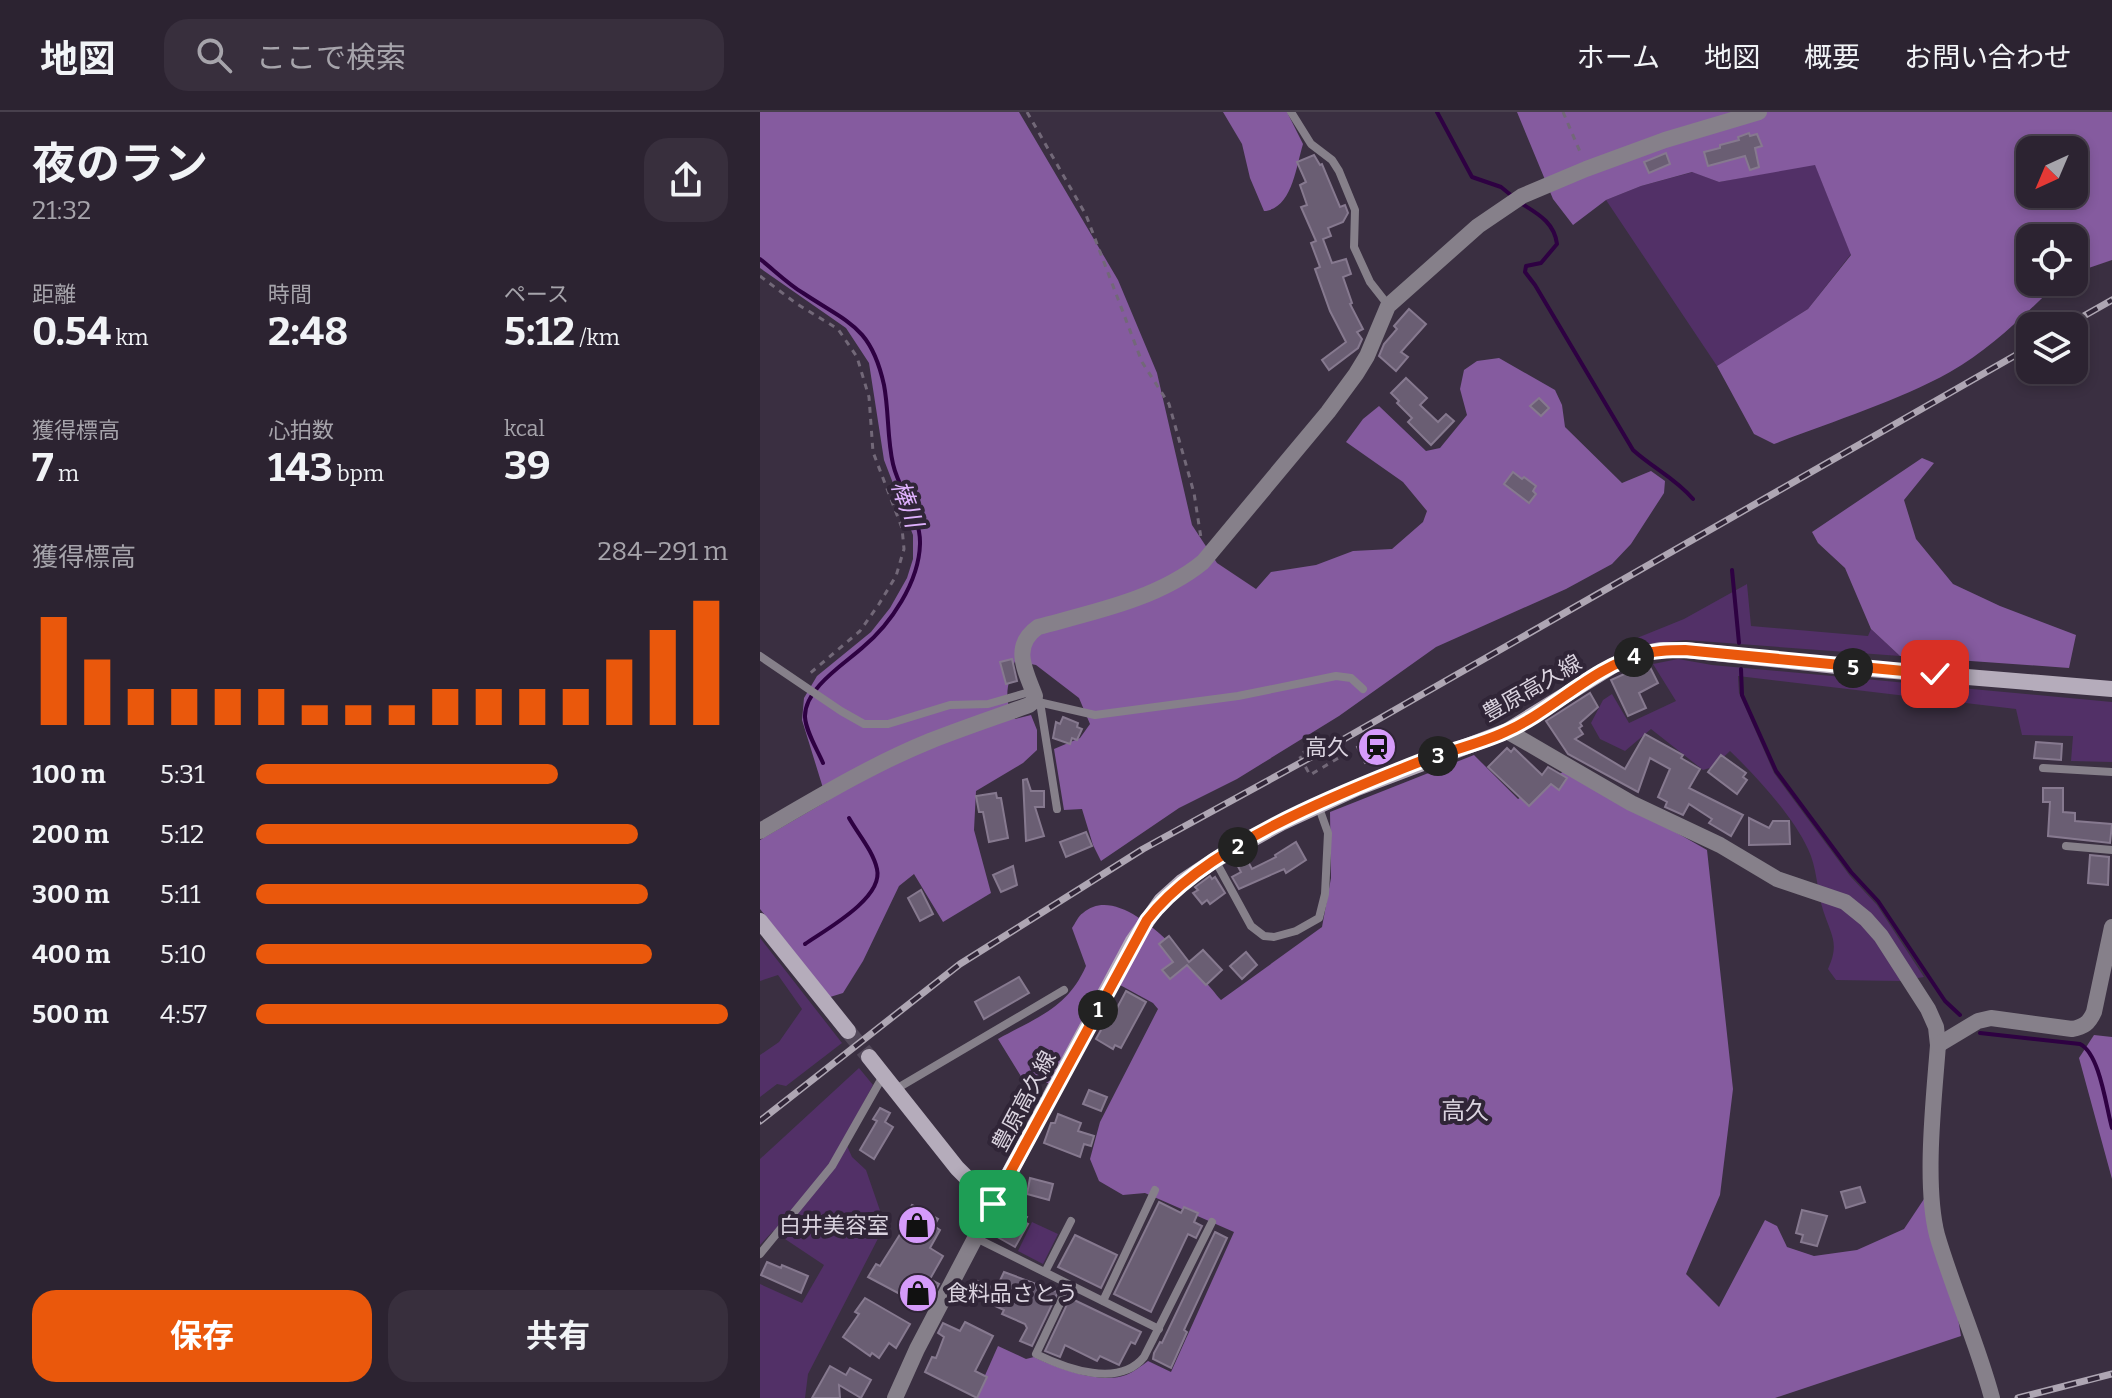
<!DOCTYPE html>
<html lang="ja">
<meta charset="utf-8">
<style>
:root{--surface:#2c2331;--page:#382f3d;--text:#f1f3f6;--muted:#a6a4ab;--line:#48404d;--accent:#ea580c}
body{margin:0;font-family:Bitter,"Noto Sans JP",serif;background:var(--page);color:var(--text);height:100vh;display:flex;flex-direction:column;font-size:30px;white-space:nowrap}
*{box-sizing:border-box;margin:0}
p{font-size:26px;color:var(--muted)}
.icon{flex:none;width:44px;height:44px;fill:none;stroke:currentColor;stroke-width:2;stroke-linecap:round;stroke-linejoin:round}
.map{position:relative;flex:1;overflow:hidden}
.panel{display:flex;flex-direction:column;background:var(--surface);width:760px}
.panel>*{flex:none}
.needle{width:52px;rotate:224deg}
.tools{position:absolute;left:1256px;top:24px;display:grid;gap:16px}
.tools a{display:grid;place-items:center;width:72px;height:72px;border-radius:16px;background:var(--surface);box-shadow:0 4px 12px #0003,0 0 0 2px var(--line);font-size:40px}
.pin{position:absolute;display:grid;place-items:center;width:68px;height:68px;color:#fff;margin:-34px;border-radius:16px;box-shadow:0 4px 12px #0006}
.km{position:absolute;width:40px;height:40px;margin:-20px;border-radius:50%;background:#222;color:#fff;font-size:22px;line-height:40px;text-align:center}
.round{display:grid;place-items:center;flex:none;width:84px;height:84px;border-radius:24px;background:var(--page)}
.summary{display:flex;align-items:center;justify-content:space-between;height:136px;padding:0 32px}
h1{font-size:44px;font-weight:700;line-height:60px}
.stats{display:grid;grid-template-columns:repeat(3,1fr);gap:12px;height:136px;padding:8px 32px}
.stats div{display:grid;align-content:center}
.stats b{font-size:40px;font-weight:700}
.stats small{font-size:22px;font-weight:400}
.stats p{font-size:22px}
.chart{height:224px;padding:16px 32px}
.chart p{display:flex;justify-content:space-between}
.chart svg{width:100%;height:144px;margin-top:8px;stroke:var(--accent);stroke-width:6}
.button{display:flex;gap:16px;margin-top:auto;padding:16px 32px}
.button a{flex:1;height:92px;border-radius:24px;background:var(--accent);color:#fff;font-size:32px;font-weight:700;line-height:92px;text-align:center}
.button a+a{background:var(--page);color:var(--text)}
ul{padding:0 32px;list-style:none;font-size:26px}
li{display:grid;grid-template-columns:128px 96px 1fr;align-items:center;height:60px}
li i{height:20px;border-radius:10px;background:var(--accent)}
header{display:flex;align-items:center;gap:48px;box-sizing:border-box;height:112px;padding:0 40px;background:var(--surface);border-bottom:2px solid var(--line)}
header strong{font-size:38px}
nav{display:flex;gap:44px;margin-inline-start:auto;font-size:28px}
.search{width:560px;height:72px;background:var(--page);display:flex;align-items:center;gap:20px;box-sizing:border-box;padding:0 28px;border-radius:24px;color:var(--muted);font-size:30px}
main{display:flex;flex:1;min-height:0}
.map>svg:first-child{display:block}
</style>
<header>
<strong>地図</strong>
<div class="search"><svg class="icon" aria-label="search" viewBox="0 0 24 24"><circle cx="10" cy="10" r="6"/><path d="M15 15l6 6"/></svg>ここで検索</div>
<nav><a>ホーム</a><a>地図</a><a>概要</a><a>お問い合わせ</a></nav>
</header>
<main>
<section class="panel">
<div class="summary"><div><h1>夜のラン</h1><p>21:32</p></div><a class="round"><svg class="icon" aria-label="share" viewBox="0 0 24 24"><path d="M12 15V3M7 8l5-5 5 5M5 13v7h14v-7"/></svg></a></div>
<div class="stats">
<div><p>距離</p><b>0.54<small> km</small></b></div>
<div><p>時間</p><b>2:48</b></div>
<div><p>ペース</p><b>5:12<small> /km</small></b></div>
</div>
<div class="stats">
<div><p>獲得標高</p><b>7<small> m</small></b></div>
<div><p>心拍数</p><b>143<small> bpm</small></b></div>
<div><p>kcal</p><b>39</b></div>
</div>
<div class="chart"><p><span>獲得標高</span>284–291 m</p>
<svg viewBox="0 0 160 44" preserveAspectRatio="none"><path d="M5 44V11M15 44V24M25 44V33M35 44V33M45 44V33M55 44V33M65 44V38M75 44V38M85 44V38M95 44V33M105 44V33M115 44V33M125 44V33M135 44V24M145 44V15M155 44V6"/></svg>
</div>
<ul>
<li><b>100 m</b>5:31<i style="width:64%"></i></li>
<li><b>200 m</b>5:12<i style="width:81%"></i></li>
<li><b>300 m</b>5:11<i style="width:83%"></i></li>
<li><b>400 m</b>5:10<i style="width:84%"></i></li>
<li><b>500 m</b>4:57<i style="width:100%"></i></li>
</ul>
<div class="button"><a>保存</a><a>共有</a></div>
</section>
<div class="map">
<svg width="1352" height="1286" viewBox="0 0 1352 1286">
<rect width="100%" height="100%" fill="#3a2f41"/>
<g fill="#523067">
<polygon points="1055,52 1091,142 1048,197 957,254 846,88 881,74 933,60 959,70"/>
<polygon points="987,472 991,514 1108,524 1111,517 1140,544 926,528 879,533 877,526 924,507"/>
<path d="M 918,547 L 952,553 L 1352,590 L 1352,650 L 1311,649 L 1313,624 L 1262,623 L 1256,597 L 978,564 L 979,581 L 1014,661 L 1090,764 L 1117,793 L 1164,865 L 1140,869 L 1076,868 L 1068,857 C 1080,831 1071,823 1063,798 C 1057,779 1057,755 1048,737 C 1033,704 996,664 970,639 L 953,655 L 943,658 L 891,617 L 865,639 L 840,627 L 831,611 L 843,588 L 852,582 L 869,611 L 916,589 L 893,552 Z"/>
<polygon points="0,826 82,931 26,974 17,972 0,985 0,943 19,930 42,897 18,863 0,869"/>
<polygon points="99,956 113,973 84,1027 92,1045 106,1058 125,1113 48,1262 45,1286 0,1286 0,1172 42,1191 64,1153 13,1119 0,1133 0,1047"/>
<polygon points="272,1110 298,1122 283,1152 258,1139"/>
</g>
<g fill="#855b9f" fill-rule="evenodd">
<path d="M 0,0 L 259,0 L 358,168 L 397,261 L 432,413 L 457,451 L 496,477 L 511,460 L 556,453 L 593,439 L 632,437 L 663,410 L 667,399 L 643,370 L 586,330 L 603,307 L 619,294 L 666,339 L 680,336 L 707,303 L 700,277 L 704,258 L 717,249 L 739,246 L 795,278 L 802,293 L 805,315 L 862,371 L 891,359 L 905,369 L 904,381 L 871,432 L 852,452 L 806,477 L 676,535 L 579,604 L 477,667 L 419,696 L 341,749 L 333,733 L 322,697 L 304,698 L 294,637 L 320,626 L 330,612 L 319,586 L 276,553 L 255,549 C 248,571 242,588 255,607 L 271,603 L 277,618 L 277,638 L 263,651 L 216,679 L 214,718 L 231,781 L 183,810 L 154,762 L 139,774 L 103,849 L 83,881 L 70,885 L 0,797 L 0,728 L 67,689 L 42,608 L 44,586 L 57,564 L 111,520 L 130,496 L 147,466 L 153,447 L 153,423 L 124,348 L 109,251 L 86,216 L 0,156 Z"/>
<path d="M 463,0 L 527,0 L 543,32 C 536,55 532,97 504,99 L 490,66 L 482,32 Z"/>
<path d="M 757,0 L 1352,0 L 1352,148 L 1314,161 L 1314,126 L 1270,126 L 1270,170 L 1299,170 C 1265,202 1232,236 1190,260 C 1136,290 1073,309 1014,332 L 994,322 L 957,254 L 1048,197 L 1091,143 L 1055,53 L 959,70 L 932,60 L 881,74 L 846,88 L 813,113 L 793,87 ZM 1270,38 L 1314,38 L 1314,82 L 1270,82 Z"/>
<polygon points="1162,346 1174,351 1144,388 1156,427 1193,472 1240,494 1316,523 1309,556 1140,544 1111,517 1085,456 1058,431 1052,420"/>
<path d="M 714,643 L 758,687 L 806,658 L 947,738 L 973,977 L 960,1083 L 926,1162 L 959,1195 L 1005,1108 L 1017,1114 L 1027,1135 L 1054,1144 L 1097,1138 L 1144,1117 L 1164,1087 L 1182,1111 L 1201,1224 L 1015,1286 L 215,1286 L 238,1234 L 266,1247 L 274,1245 C 297,1256 342,1273 366,1263 C 374,1260 381,1254 388,1249 L 411,1260 L 474,1120 L 385,1081 L 363,1083 L 339,1069 L 330,1047 L 340,1010 L 398,897 L 393,891 L 349,867 L 291,971 L 265,971 L 238,927 C 277,905 307,897 326,854 L 312,816 C 315,812 318,804 323,801 C 364,765 438,861 461,888 L 562,815 L 571,766 L 570,700 Z"/>
<polygon points="1334,923 1352,925 1352,1067 1319,946"/>
</g>
<g fill="none" stroke-linecap="round" stroke-linejoin="round">
<g stroke="#2e0142" stroke-width="4">
<polyline points="677,0 712,65 741,75 752,84"/>
<path d="M 759,90 C 776,101 794,109 797,132 L 781,151 L 766,154 L 765,160 L 775,173 L 873,338 C 894,357 914,365 933,387"/>
<path d="M 0,147 C 14,158 28,172 43,181 C 88,211 111,214 124,273 C 129,299 127,326 133,352 C 139,379 161,404 160,432 C 159,470 131,512 102,536 C 84,552 44,577 45,605 C 46,620 57,637 63,651"/>
<polyline points="972,458 979,531"/>
<polyline points="981,557 982,583 1016,659 1091,760 1118,789 1185,889 1200,903"/>
<path d="M 45,832 C 65,818 124,786 117,757 C 113,739 98,722 89,706"/>
<path d="M 1220,921 L 1320,932 C 1340,942 1346,995 1352,1016"/>
</g>
</g>
<g fill="#6a5e73" stroke="#86798f" stroke-width="2">
<polygon points="989,21 990,24 997,22 1002,34 995,36 999,55 990,58 985,44 948,54 944,40 960,36 960,33 979,28 978,25"/>
<polygon points="906,41 910,52 889,61 884,50"/>
<polygon points="554,43 560,53 562,52 580,95 585,93 588,101 583,110 568,116 571,124 563,127 572,151 586,147 591,162 583,165 592,191 590,192 603,217 597,220 602,227 598,236 569,258 562,248 586,230 570,199 555,157 560,155 551,131 556,129 541,95 547,93 540,73 546,70 537,50"/>
<polygon points="649,197 666,212 641,240 648,245 636,259 619,244 624,232 637,217 634,214"/>
<polygon points="646,266 667,286 660,293 678,310 686,302 694,309 671,333 648,310 652,306 637,291 639,289 631,281"/>
<polygon points="779,286 789,296 781,304 770,294"/>
<polygon points="753,360 762,367 764,365 776,374 773,379 776,382 769,391 744,372"/>
<polygon points="252,547 257,569 246,572 240,550"/>
<polygon points="884,553 886,557 890,555 898,571 879,581 886,596 868,604 851,568"/>
<polygon points="830,581 838,595 820,611 822,614 819,616 823,622 815,627 865,657 885,622 923,643 921,646 940,657 929,676 983,703 971,724 949,711 952,707 929,692 923,703 905,695 907,690 898,685 910,657 890,646 878,680 808,642 786,609"/>
<polygon points="303,605 318,611 317,615 322,617 317,628 312,626 310,632 293,626 296,610 300,612"/>
<polygon points="624,620 633,636 605,651 597,635"/>
<polygon points="1276,630 1302,632 1301,648 1274,646"/>
<polygon points="747,636 751,640 754,636 782,663 788,655 807,666 799,678 791,672 769,694 728,655"/>
<polygon points="961,643 986,661 983,665 987,668 977,682 948,660"/>
<polygon points="267,667 271,679 284,679 284,695 275,695 284,724 266,729 263,668"/>
<polygon points="1283,676 1303,676 1303,700 1315,701 1315,709 1352,712 1350,731 1288,724 1290,690 1283,690"/>
<polygon points="236,681 237,686 241,686 248,726 229,730 223,700 219,700 216,684"/>
<polygon points="989,706 1009,716 1013,709 1029,709 1030,732 989,733"/>
<polygon points="326,720 332,734 306,745 300,730"/>
<polygon points="536,730 546,748 526,761 524,757 479,777 472,765 481,760 475,749 485,744 492,757 516,745 515,743"/>
<polygon points="1330,743 1349,745 1348,773 1328,771"/>
<polygon points="253,754 257,773 241,780 233,763"/>
<polygon points="450,764 452,767 455,765 465,781 450,792 447,788 442,792 433,781 438,778 435,775"/>
<polygon points="161,778 173,802 160,809 148,786"/>
<polygon points="409,824 429,850 443,838 462,858 446,873 427,853 410,867 402,858 413,850 399,832"/>
<polygon points="486,840 497,853 482,867 470,854"/>
<polygon points="259,865 269,881 224,907 215,890"/>
<polygon points="366,879 386,890 361,936 355,933 353,937 336,927 346,909 349,911"/>
<polygon points="329,978 347,985 341,999 323,992"/>
<polygon points="120,996 130,1001 125,1010 133,1015 114,1047 100,1038 117,1009 113,1007"/>
<polygon points="298,1002 321,1011 318,1019 334,1024 331,1034 324,1032 320,1045 284,1031 291,1011 295,1011"/>
<polygon points="270,1066 293,1072 289,1088 267,1082"/>
<polygon points="1100,1075 1105,1090 1086,1096 1081,1080"/>
<polygon points="399,1090 421,1101 424,1095 438,1101 434,1110 442,1114 436,1126 428,1122 391,1200 354,1182"/>
<polygon points="152,1093 178,1107 174,1114 180,1118 170,1136 183,1144 170,1167 179,1172 166,1196 108,1165 116,1152 120,1154 144,1116 141,1114"/>
<polygon points="248,1096 267,1105 264,1110 268,1112 255,1135 232,1122"/>
<polygon points="1042,1098 1067,1104 1057,1134 1041,1130 1043,1123 1036,1121"/>
<polygon points="455,1120 467,1126 424,1218 427,1220 411,1256 393,1247 394,1241 400,1230 402,1231"/>
<polygon points="315,1123 357,1143 341,1176 298,1155"/>
<polygon points="7,1150 21,1156 22,1153 48,1164 41,1181 1,1163"/>
<polygon points="244,1160 298,1180 272,1234 260,1229 267,1216 265,1212 242,1202 244,1198 220,1187 222,1183 214,1180 218,1169 236,1177"/>
<polygon points="105,1186 150,1212 136,1236 129,1231 119,1246 112,1241 110,1244 83,1225 99,1202 95,1200"/>
<polygon points="310,1186 381,1220 375,1232 371,1230 359,1253 340,1244 337,1249 305,1233 300,1245 285,1239"/>
<polygon points="205,1210 233,1224 215,1259 227,1265 217,1286 165,1260 172,1245 176,1246 184,1225 178,1221 183,1211 200,1219"/>
<polygon points="70,1254 86,1263 90,1256 111,1268 101,1286 79,1273 80,1286 52,1286"/>
</g>
<g fill="none" stroke-linecap="round" stroke-linejoin="round">
<polyline stroke="#524859" stroke-width="16" stroke-dasharray="16 8" stroke-linecap="butt" points="88,919 109,945"/>
<g stroke="#726878" stroke-width="3" stroke-dasharray="6 6" stroke-linecap="butt">
<polyline points="267,0 326,103 382,250 409,292 434,381 441,426"/>
<polyline points="803,0 821,42"/>
<polyline points="0,164 37,192 78,217 97,245 109,285 113,340 142,416 144,437 136,464 119,492 100,519 48,563"/>
<polyline points="569,626 539,643 550,663 580,645"/>
</g>
<g stroke="#86808a" stroke-width="8">
<polyline points="531,0 551,32 572,48 579,59 595,98 594,135 610,170 628,193"/>
<polyline points="0,544 81,599 104,612 128,612 190,593 228,592 273,579"/>
<polyline points="274,589 335,603 478,584 576,564 591,566 603,577"/>
<polyline points="280,590 297,697"/>
<polyline points="1283,656 1352,660"/>
<polyline points="1306,734 1352,738"/>
<polyline points="455,748 491,814 504,824 514,825 536,819 559,806 565,782 568,721 558,693"/>
<polyline points="136,977 304,878"/>
<polyline points="216,1126 399,1217"/>
<polyline points="0,1142 72,1054 123,964"/>
<polyline points="285,1160 311,1109"/>
<path d="M 304,1183 L 276,1242 C 307,1257 359,1276 384,1245 L 452,1110"/>
<polyline points="343,1189 395,1078"/>
</g>
<g stroke="#86808a" stroke-width="16">
<path d="M 747,619 L 871,691 L 960,733 L 1017,767 L 1085,790 L 1106,807 L 1121,824 L 1168,897 L 1176,915 L 1178,933 C 1174,986 1164,1072 1177,1123 C 1193,1178 1217,1230 1232,1286"/>
<path d="M 0,719 C 55,687 111,653 170,629 C 203,616 236,605 269,593 L 274,589 L 275,584 C 265,558 251,534 278,515 C 333,500 398,487 443,450 L 568,300 L 596,262 L 607,244 L 628,194 L 718,114 L 762,84 L 826,57 L 905,28 L 999,0"/>
<path d="M 1178,933 L 1218,909 L 1231,906 L 1312,917 C 1324,915 1329,911 1334,900 L 1352,815"/>
</g>
<polyline stroke="#86808a" stroke-width="16" points="135,1286 157,1237 233,1092"/>
<g stroke="#b5acbb" stroke-width="16">
<polyline points="0,809 88,919"/>
<polyline points="109,945 197,1056 233,1092 373,829 401,789 422,770 455,748 521,711 597,676 747,619 854,553 880,542 900,538 925,538 1086,555 1352,577"/>
</g>
<g stroke="#aea6b3" stroke-width="7">
<g id="rail">
<polyline points="1306,214 1352,188"/>
<polyline points="0,1009 200,852 383,737 584,627 1270,235"/>
<polyline points="1258,1286 1352,1262"/>
</g>
</g>
<use href="#rail" stroke="#302537" stroke-width="4" stroke-dasharray="12" stroke-linecap="butt"/>
</g>
<g fill="none" stroke-linecap="round" stroke-linejoin="round">
<g stroke="#fff" stroke-width="16">
<path id="route" d="M 233,1092 L 387,808 C 443,735 579,681 664,648 C 691,638 719,632 745,620 C 793,599 832,555 883,542 C 897,538 911,538 925,538 L 1175,562"/>
</g>
<use href="#route" stroke="#ea580c" stroke-width="10"/>
</g>
<defs>
<g id="station-disc" transform="scale(2)"><circle r="9.5" fill="#d59bfa" stroke="#302537"/><path d="M-3-6H3Q5-6 5-4V2Q5 4 3 4L4.5 6H3L1.5 4h-3L-3 6H-4.5L-3 4Q-5 4-5 2V-4Q-5-6-3-6ZM-3.5-4v3h7v-3ZM-3.5 1v1.5H-2V1ZM2 1v1.5H3.5V1Z" fill="#111"/></g>
<g id="shop-disc" transform="scale(2)"><circle r="9.5" fill="#d59bfa" stroke="#302537"/><path d="M-5-2.5h2.3a2.7 3.5 0 0 1 5.4 0H5L5.5 6h-11ZM-1.5-2.5h3a1.5 2.3 0 0 0-3 0Z" fill="#111"/></g>
</defs>
<g fill-rule="evenodd">
<use href="#station-disc" x="617" y="635"/>
<use href="#shop-disc" x="157" y="1113"/>
<use href="#shop-disc" x="158" y="1181"/>
</g>
<g text-anchor="middle" dominant-baseline="central" stroke-width="8" stroke-linejoin="round" paint-order="stroke">
<g font-size="22" fill="#dad3df" stroke="#302537">
<text transform="translate(772 576) rotate(-30)">豊原高久線</text>
<text transform="translate(264 989) rotate(-62)">豊原高久線</text>
</g>
<g font-size="22" fill="#dad3df" stroke="#302537" text-anchor="end">
<text x="589" y="635">高久</text>
<text x="129" y="1113">白井美容室</text>
<text x="186" y="1181" text-anchor="start">食料品さとう</text>
</g>
<g font-size="24" font-style="italic" fill="#dfb1fd" stroke="#302537">
<text transform="translate(147 392) rotate(70)">棒川</text>
</g>
<g font-size="24" fill="#dad3df" stroke="#302537">
<text x="705" y="999">高久</text>
</g>
</g>
</svg>
<div class="tools">
<a><svg class="needle" viewBox="-14 -14 28 28"><path d="M0-13l5 13h-10z" fill="#e53935"/><path d="M0 13l5-13h-10z" fill="#a6a4ab"/></svg></a>
<a><svg class="icon" aria-label="locate" viewBox="0 0 24 24"><circle cx="12" cy="12" r="6"/><path d="M12 2v4M12 18v4M2 12h4M18 12h4"/></svg></a>
<a><svg class="icon" aria-label="layers" viewBox="0 0 24 24"><path d="M12 4l9 5-9 5-9-5zM3 14l9 5 9-5"/></svg></a>
</div>
<div class="pin" style="left:233px;top:1092px;background:#1e9e55"><svg class="icon" aria-label="arrive" viewBox="0 0 24 24"><path d="M6 21V4h12l-3 4 3 4H6"/></svg></div>
<div class="pin" style="left:1175px;top:562px;background:#d93025"><svg class="icon" aria-label="check" viewBox="0 0 24 24"><path d="M5 12l5 5 9-10"/></svg></div>
<b class="km" style="left:338px;top:898px">1</b>
<b class="km" style="left:478px;top:735px">2</b>
<b class="km" style="left:678px;top:644px">3</b>
<b class="km" style="left:874px;top:545px">4</b>
<b class="km" style="left:1093px;top:556px">5</b>
</div>
</main>
